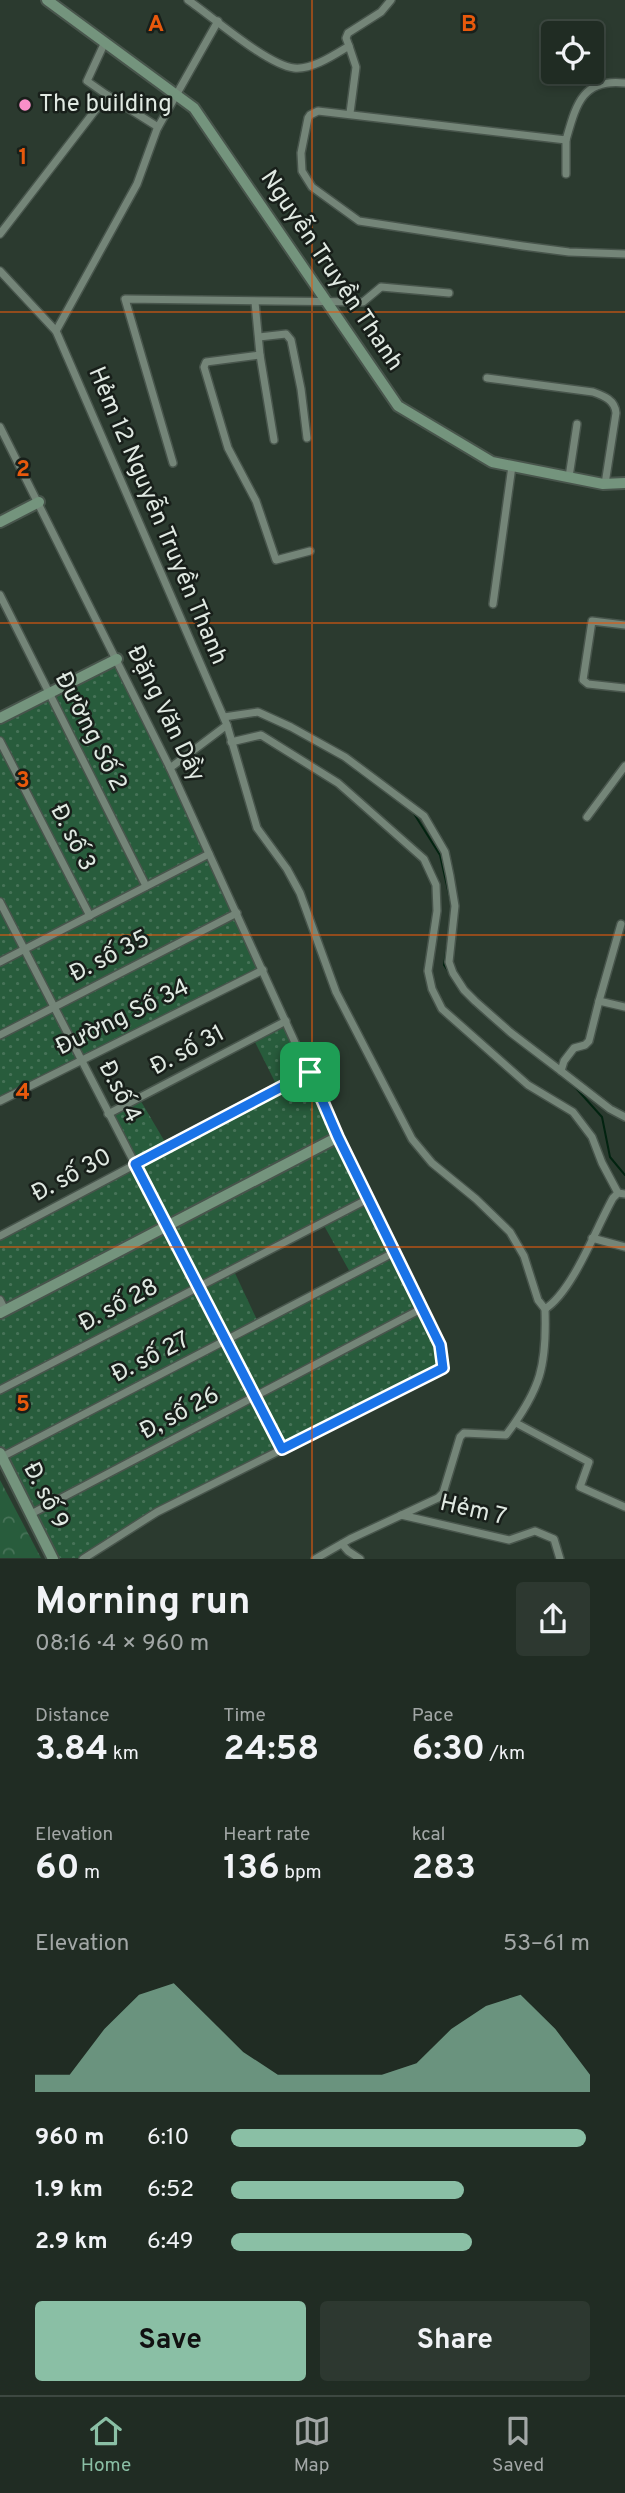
<!DOCTYPE html>
<meta charset="utf-8">
<style>
:root{--surface:#202c23;--page:#2d3830;--text:#f1f3f6;--muted:#a2a7a6;--line:#3d4841;--accent:#8abfa5}
body{margin:0;font-family:Overpass,sans-serif;background:var(--page);color:var(--text);height:100vh;display:flex;flex-direction:column;font-size:26px;white-space:nowrap}
*{box-sizing:border-box;margin:0}
p{font-size:23px;color:var(--muted)}
.icon{flex:none;width:38px;height:38px;fill:none;stroke:currentColor;stroke-width:2;stroke-linecap:round;stroke-linejoin:round}
.map{position:relative;height:1559px;overflow:hidden}
.panel{display:flex;flex-direction:column;background:var(--surface);flex:1}
.panel>*{flex:none}
.buttons{position:absolute;left:541px;top:21px;display:grid;gap:14px}
.buttons a{display:grid;place-items:center;width:63px;height:63px;border-radius:7px;background:var(--surface);box-shadow:0 4px 10px #0003,0 0 0 2px var(--line);font-size:35px}
.pin{position:absolute;display:grid;place-items:center;width:60px;height:60px;color:#fff;margin:-30px;border-radius:14px;box-shadow:0 4px 10px #0006}
.round{display:grid;place-items:center;flex:none;width:74px;height:74px;border-radius:7px;background:var(--page)}
.headline{display:flex;align-items:center;justify-content:space-between;height:119px;padding:0 35px}
h1{font-size:38px;font-weight:700;line-height:52px}
.figures{display:grid;grid-template-columns:repeat(3,1fr);gap:10px;height:119px;padding:7px 35px}
.figures div{display:grid;align-content:center}
.figures b{font-size:35px;font-weight:700}
.figures small{font-size:19px;font-weight:400}
.figures p{font-size:19px}
.chart{height:196px;padding:14px 35px}
.chart p{display:flex;justify-content:space-between}
.chart svg{width:100%;height:126px;margin-top:7px;fill:var(--accent);opacity:.7}
.button{display:flex;gap:14px;margin-top:auto;padding:14px 35px}
.button a{flex:1;height:80px;border-radius:7px;background:var(--accent);color:#111;font-size:28px;font-weight:700;line-height:80px;text-align:center}
.button a+a{background:var(--page);color:var(--text)}
ul{padding:0 35px;list-style:none;font-size:23px}
li{display:grid;grid-template-columns:112px 84px 1fr;align-items:center;height:52px}
li i{height:18px;border-radius:9px;background:var(--accent)}
.tabs{display:flex;justify-content:space-around;align-items:center;height:98px;border-top:2px solid var(--line);background:var(--surface);font-size:19px;color:var(--muted)}
.tabs a{display:grid;justify-items:center;gap:4px}
.tabs .selected{color:var(--accent)}
.map>svg:first-child{display:block}
</style>
<div class="map">
<svg width="625" height="1559" viewBox="0 0 625 1559">
<defs>
<pattern id="grass-dots" width="8" height="8" patternUnits="userSpaceOnUse" patternTransform="scale(1.75)"><rect width="8" height="8" fill="#285c3c"/><path d="M2 2h.1M6 6h.1" fill="none" stroke="#477358" stroke-width="1.8" stroke-linecap="round"/></pattern>
<pattern id="forest-crowns" width="20" height="18" patternUnits="userSpaceOnUse" patternTransform="scale(1.75)"><rect width="20" height="18" fill="#285c3c"/><path d="M2 6a3 3 0 1 1 6 0M12 15a3 3 0 1 1 6 0" fill="none" stroke="#477358"/></pattern>
</defs>
<rect width="100%" height="100%" fill="#2b3a2f"/>
<g fill="url(#grass-dots)" fill-rule="evenodd">
<polygon points="117,659 263,970 0,1101 0,718"/>
<path d="M 286,1021 L 440,1345 L 442,1369 L 282,1449 L 80,1558 L 53,1558 L 0,1453 L 0,1236 L 135,1164 L 108,1114 L 139,1098 L 168,1147 L 278,1088 L 253,1038 ZM 322,1222 L 351,1274 L 259,1324 L 233,1269 Z"/>
</g>
<polygon fill="url(#forest-crowns)" points="0,1480 41,1558 0,1558"/>
<g fill="none" stroke-linecap="round" stroke-linejoin="round">
<g stroke="#022310" stroke-width="2">
<polyline points="357,771 409,809"/>
<polyline points="413,812 440,855 451,903"/>
<polyline points="448,940 444,965 466,997"/>
<polyline points="545,1063 575,1087 602,1117 610,1157 625,1175"/>
</g>
<g stroke="#48554c" stroke-width="10">
<g id="street">
<path d="M 188,0 C 213,17 267,65 294,68 C 312,70 334,55 349,46 L 346,38 L 348,33 L 381,12 L 391,0"/>
<polyline points="349,46 356,67 350,113"/>
<path d="M 625,83 C 582,78 576,105 566,140 L 318,111 L 310,115 L 308,118 L 301,153 L 302,171 L 312,187 L 359,221 L 523,246 L 569,252 L 625,254"/>
<polyline points="107,95 158,127"/>
<polyline points="566,174 566,140"/>
<polyline points="0,234 107,95 87,81 105,42"/>
<polyline points="0,271 56,331 227,725 170,768"/>
<polyline points="255,302 260,355 206,362 204,367 228,448 256,501 276,560 310,551"/>
<polyline points="56,331 137,184 157,129 218,21"/>
<polyline points="259,337 286,334 291,340 301,389 307,438"/>
<polyline points="260,355 274,440"/>
<path d="M 487,378 L 593,392 C 604,396 615,400 616,413 L 605,484"/>
<polyline points="0,427 170,768 338,1137 440,1345 442,1369 157,1512 83,1559"/>
<polyline points="173,463 125,299 363,302 381,287 449,293"/>
<polyline points="569,477 577,424"/>
<polyline points="0,595 146,886"/>
<polyline points="493,604 512,466"/>
<polyline points="625,625 592,621 583,680 588,684 625,688"/>
<polyline points="224,717 258,712 291,727 345,757 424,816 445,852 450,876 455,906 449,962 453,973 464,990 475,1001 510,1032 561,1071"/>
<path d="M 227,725 L 257,828 L 287,869 L 300,893 L 336,992 L 412,1139 L 432,1163 L 476,1199 L 510,1232 L 524,1256 L 538,1300 L 545,1309 C 573,1291 596,1228 613,1198 L 618,1193 L 625,1194"/>
<polyline points="0,741 90,916"/>
<polyline points="231,742 261,735 338,783 424,859 436,885 437,911 428,971 432,989 442,1009 528,1085 573,1112 592,1137 602,1163 618,1193"/>
<polyline points="587,817 625,766"/>
<polyline points="0,902 282,1449"/>
<polyline points="621,924 599,1001 589,1041 585,1045 574,1048 564,1061 561,1071 610,1109 625,1117"/>
<polyline points="0,962 209,854"/>
<polyline points="599,1001 625,1007"/>
<polyline points="0,1035 237,913"/>
<polyline points="0,1101 263,970"/>
<polyline points="108,1114 286,1021"/>
<polyline points="0,1236 310,1072"/>
<polyline points="592,1238 625,1247"/>
<polyline points="0,1300 5,1310"/>
<polyline points="0,1390 368,1199"/>
<polyline points="516,1423 589,1462 580,1487 625,1507"/>
<polyline points="0,1458 393,1253"/>
<polyline points="31,1514 421,1309"/>
<polyline points="401,1515 509,1540 535,1531 554,1539 560,1559"/>
<polyline points="342,1544 348,1551 360,1559"/>
<path d="M 315,1559 L 350,1539 L 438,1498 L 443,1493 L 460,1437 L 464,1433 L 506,1435 C 541,1389 547,1365 545,1309"/>
</g>
</g>
<g stroke="#48554c" stroke-width="14">
<g id="secondary">
<polyline points="47,0 194,108 398,406 492,462 603,484 625,483"/>
<polyline points="0,522 39,502"/>
<polyline points="0,718 117,659"/>
<polyline points="0,1313 338,1137"/>
<polyline points="0,1453 53,1559"/>
</g>
</g>
<use href="#street" stroke="#748578" stroke-width="7"/>
<use href="#secondary" stroke="#74947d" stroke-width="10"/>
</g>
<g fill="none" stroke-linecap="round" stroke-linejoin="round">
<g stroke="#fff" stroke-width="14">
<polygon id="route" points="310,1072 338,1137 440,1345 443,1368 282,1449 135,1164"/>
</g>
<use href="#route" stroke="#1a73e8" stroke-width="9"/>
</g>
<path fill="none" stroke="#e8590c" stroke-width="2" stroke-opacity="0.55" d="M 312,0 L 312,1559M 0,312 L 625,312M 0,623 L 625,623M 0,935 L 625,935M 0,1247 L 625,1247"/>
<circle fill="#fa8fc8" stroke="#181f1a" stroke-width="2.5" cx="25" cy="105" r="7"/>
<g text-anchor="middle" dominant-baseline="central" stroke-width="5" stroke-linejoin="round" paint-order="stroke">
<g font-size="24" fill="#e0e9e2" stroke="#181f1a" text-anchor="start">
<text x="39" y="105">The building</text>
</g>
<g font-size="24" fill="#e0e9e2" stroke="#181f1a">
<text transform="translate(331 271) rotate(56)">Nguyễn Truyền Thanh</text>
<text transform="translate(157 516) rotate(67)">Hẻm 12 Nguyễn Truyền Thanh</text>
<text transform="translate(165 714) rotate(64)">Đặng Văn Dầy</text>
<text transform="translate(90 732) rotate(63)">Đường Số 2</text>
<text transform="translate(72 838) rotate(63)">Đ. số 3</text>
<text transform="translate(110 957) rotate(-27)">Đ. số 35</text>
<text transform="translate(123 1018) rotate(-26)">Đường Số 34</text>
<text transform="translate(188 1051) rotate(-28)">Đ. số 31</text>
<text transform="translate(119 1092) rotate(63)">Đ.số 4</text>
<text transform="translate(72 1176) rotate(-28)">Đ. số 30</text>
<text transform="translate(119 1306) rotate(-28)">Đ. số 28</text>
<text transform="translate(151 1358) rotate(-27)">Đ. số 27</text>
<text transform="translate(180 1414) rotate(-28)">Đ, số 26</text>
<text transform="translate(45 1496) rotate(63)">Đ. số 9</text>
<text transform="translate(473 1511) rotate(13)">Hẻm 7</text>
</g>
</g>
<g font-size="23" text-anchor="middle" font-weight="bold" fill="#e8590c" stroke="#181f1a" stroke-width="5" stroke-linejoin="round" paint-order="stroke">
<text x="156" y="31">A</text>
<text x="469" y="31">B</text>
<text x="23" y="164">1</text>
<text x="23" y="476">2</text>
<text x="23" y="787">3</text>
<text x="23" y="1099">4</text>
<text x="23" y="1411">5</text>
</g>
</svg>
<div class="buttons">
<a><svg class="icon" aria-label="locate" viewBox="0 0 24 24"><circle cx="12" cy="12" r="6"/><path d="M12 2v4M12 18v4M2 12h4M18 12h4"/></svg></a>
</div>
<div class="pin" style="left:310px;top:1072px;background:#1e9e55"><svg class="icon" aria-label="arrive" viewBox="0 0 24 24"><path d="M6 21V4h12l-3 4 3 4H6"/></svg></div>
</div>
<section class="panel">
<div class="headline"><div><h1>Morning run</h1><p>08:16 · 4 × 960 m</p></div><a class="round"><svg class="icon" aria-label="share" viewBox="0 0 24 24"><path d="M12 15V3M7 8l5-5 5 5M5 13v7h14v-7"/></svg></a></div>
<div class="figures">
<div><p>Distance</p><b>3.84<small> km</small></b></div>
<div><p>Time</p><b>24:58</b></div>
<div><p>Pace</p><b>6:30<small> /km</small></b></div>
</div>
<div class="figures">
<div><p>Elevation</p><b>60<small> m</small></b></div>
<div><p>Heart rate</p><b>136<small> bpm</small></b></div>
<div><p>kcal</p><b>283</b></div>
</div>
<div class="chart"><p><span>Elevation</span>53–61 m</p>
<svg viewBox="0 0 160 44" preserveAspectRatio="none"><path d="M0 44V38L10 38L20 22L30 10L40 6L50 18L60 30L70 38L80 38L90 38L100 38L110 34L120 22L130 14L140 10L150 22L160 38V44z"/></svg>
</div>
<ul>
<li><b>960 m</b>6:10<i style="width:99%"></i></li>
<li><b>1.9 km</b>6:52<i style="width:65%"></i></li>
<li><b>2.9 km</b>6:49<i style="width:67%"></i></li>
</ul>
<div class="button"><a>Save</a><a>Share</a></div>
</section>
<nav class="tabs">
<a class="selected"><svg class="icon" aria-label="home" viewBox="0 0 24 24"><path d="M3 11l9-7 9 7M6 9v11h12V9"/></svg>Home</a>
<a><svg class="icon" aria-label="map" viewBox="0 0 24 24"><path d="M3 6l6-2 6 2 6-2v14l-6 2-6-2-6 2zM9 4v14M15 6v14"/></svg>Map</a>
<a><svg class="icon" aria-label="saved" viewBox="0 0 24 24"><path d="M7 4h10v16l-5-4-5 4z"/></svg>Saved</a>
</nav>
